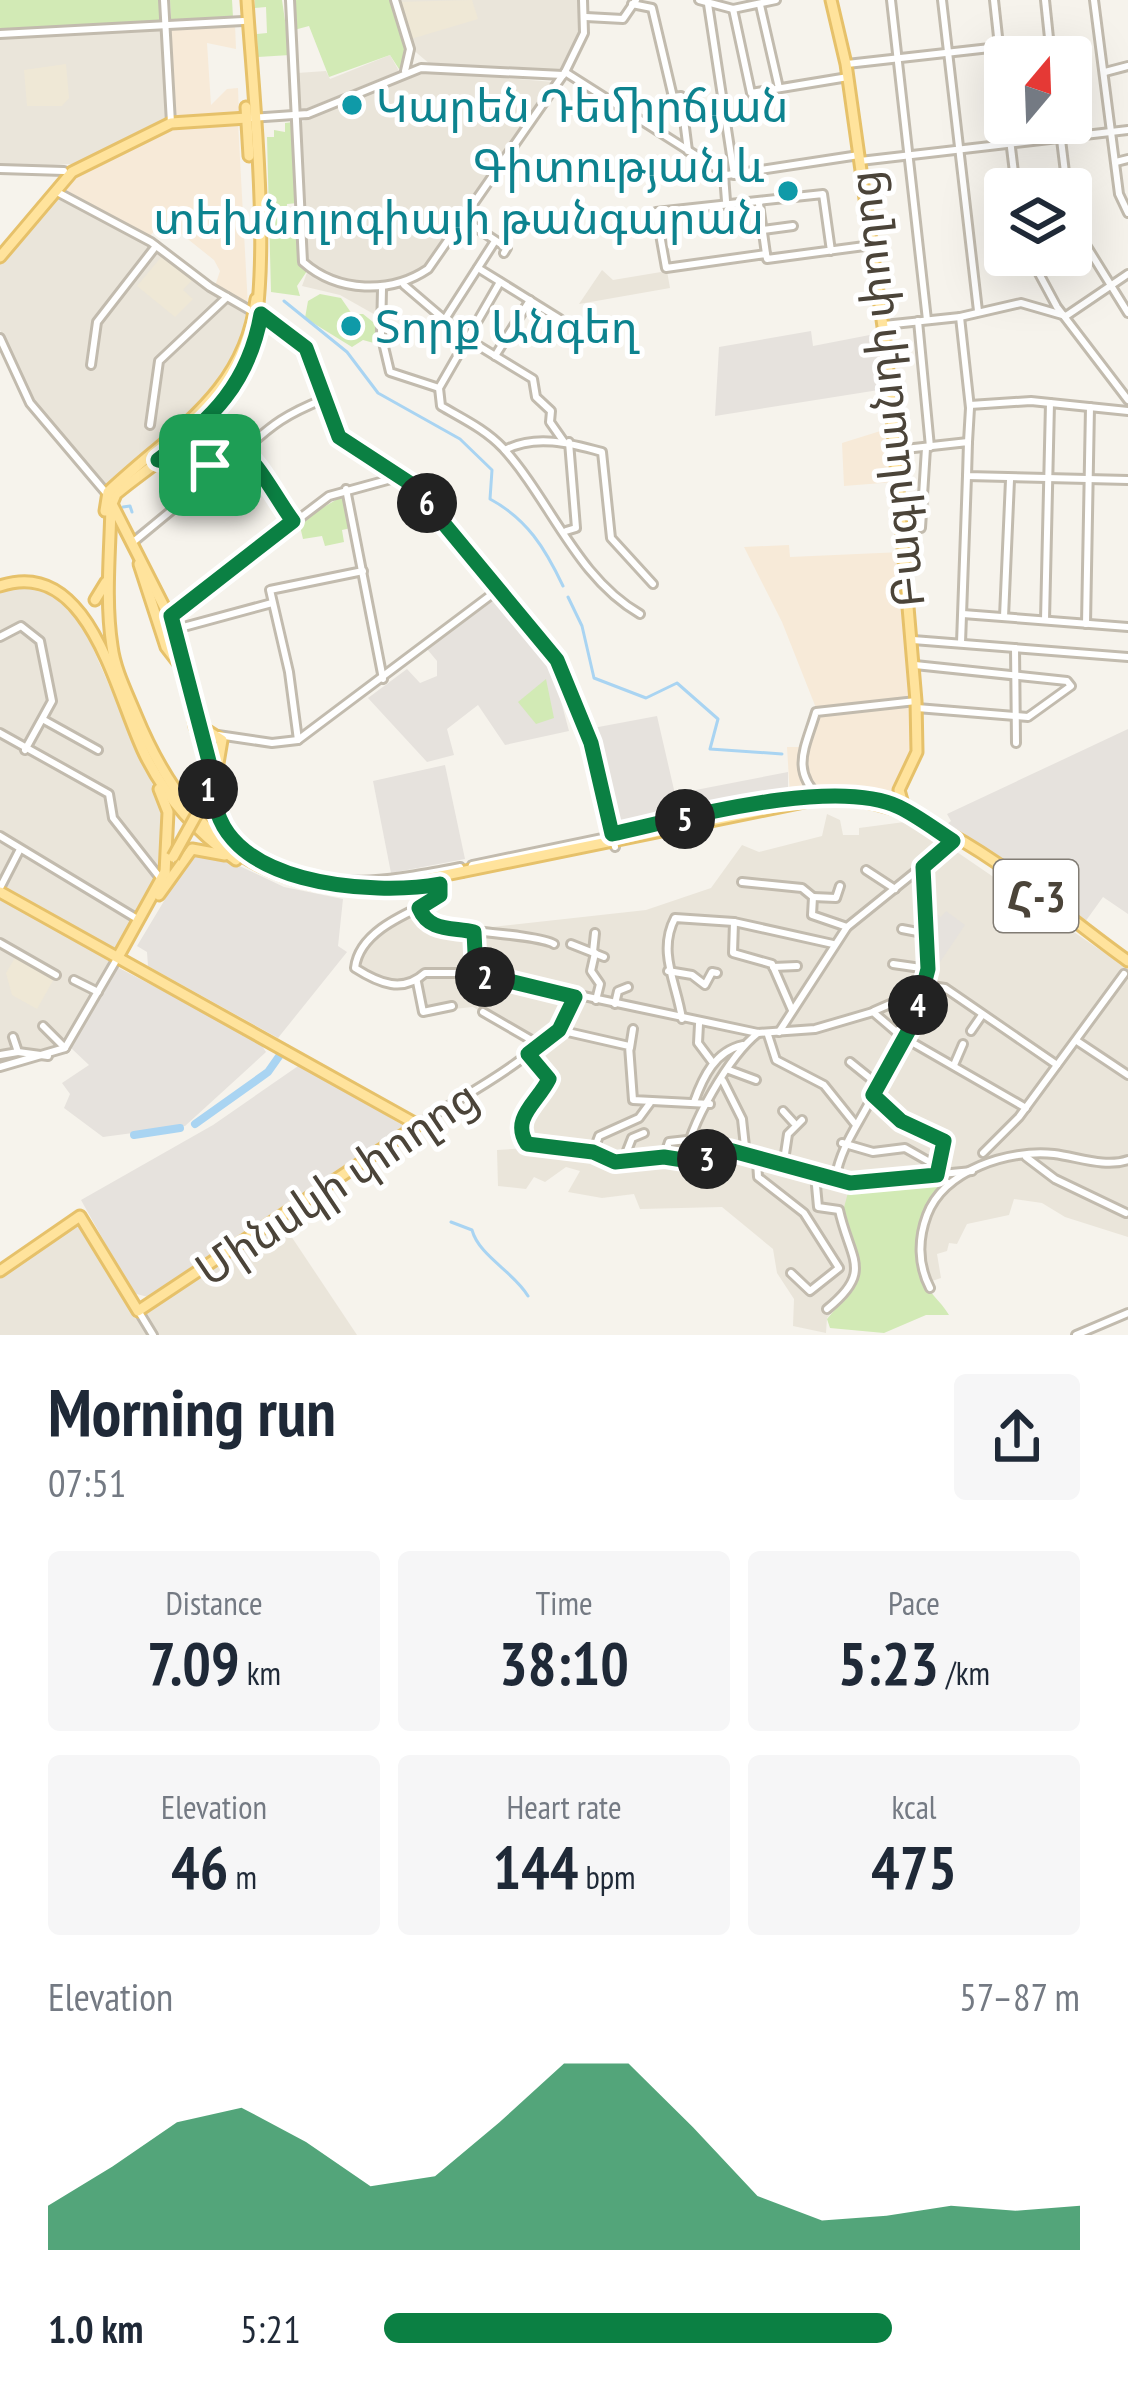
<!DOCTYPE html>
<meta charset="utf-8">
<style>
:root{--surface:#fff;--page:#f6f6f7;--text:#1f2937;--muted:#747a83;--accent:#0b8043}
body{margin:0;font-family:"PT Sans Narrow","Noto Sans Armenian",sans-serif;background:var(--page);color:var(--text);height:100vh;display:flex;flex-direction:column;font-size:45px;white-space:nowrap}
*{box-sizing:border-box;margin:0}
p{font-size:39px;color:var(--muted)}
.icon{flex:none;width:66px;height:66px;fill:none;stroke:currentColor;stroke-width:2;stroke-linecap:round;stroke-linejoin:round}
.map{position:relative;height:1335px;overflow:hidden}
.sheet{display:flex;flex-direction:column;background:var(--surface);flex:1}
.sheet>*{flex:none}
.needle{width:78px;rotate:19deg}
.controls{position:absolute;left:984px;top:36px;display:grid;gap:24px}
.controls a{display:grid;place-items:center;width:108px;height:108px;border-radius:12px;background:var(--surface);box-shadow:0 12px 48px #0002;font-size:60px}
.pin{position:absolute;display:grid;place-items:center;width:102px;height:102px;color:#fff;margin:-51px;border-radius:24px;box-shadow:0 6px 18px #0006}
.km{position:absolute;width:60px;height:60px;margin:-30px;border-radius:50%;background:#222;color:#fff;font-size:33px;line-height:60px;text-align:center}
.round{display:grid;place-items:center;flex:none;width:126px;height:126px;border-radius:12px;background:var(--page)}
.headline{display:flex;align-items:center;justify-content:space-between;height:204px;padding:0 48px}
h1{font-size:66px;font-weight:700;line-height:90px}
.stats{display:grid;grid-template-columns:repeat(3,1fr);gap:18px;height:204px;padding:12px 48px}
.stats div{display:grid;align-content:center;border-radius:12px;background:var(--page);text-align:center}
.stats b{font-size:60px;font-weight:700}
.stats small{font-size:33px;font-weight:400}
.stats p{font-size:33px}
.chart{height:336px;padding:24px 48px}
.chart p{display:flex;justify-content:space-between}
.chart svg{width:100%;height:216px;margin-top:12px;fill:var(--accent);opacity:.7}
ul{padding:0 48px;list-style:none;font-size:39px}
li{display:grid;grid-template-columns:192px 144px 1fr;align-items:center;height:90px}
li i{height:30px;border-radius:15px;background:var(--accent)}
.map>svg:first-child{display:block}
</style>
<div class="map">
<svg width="1128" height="1335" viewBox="0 0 1128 1335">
<rect width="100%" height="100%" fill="#f6f3ec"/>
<g fill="#eae5da">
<polygon points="396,0 579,0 582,24 562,68 553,72 431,65 411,48"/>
<polygon points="165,28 170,120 72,164 0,168 0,36"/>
<polygon points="390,55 399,71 298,112 297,73 326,71 330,79"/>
<polygon points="430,72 554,82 426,266 403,283 381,289 379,317 340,295 302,286 308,270 299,123 404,76"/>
<polygon points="61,196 148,243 208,290 248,311 236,352 205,402 106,490 30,398 0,330 0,262"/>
<polygon points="602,270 613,280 667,271 670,288 579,304"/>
<polygon points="20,584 54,594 80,619 163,808 165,862 63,1046 0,1065 0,592"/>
<polygon points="827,814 840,820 843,835 859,835 859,828 912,821 950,843 922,866 927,984 935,986 929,982 930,869 954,850 1128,969 1128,1154 1122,1160 1051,1152 986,1159 1054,1156 1116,1168 1128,1163 1128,1237 1065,1217 1042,1203 1014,1199 1009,1215 967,1224 957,1244 949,1243 947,1251 937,1254 941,1278 929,1282 921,1248 929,1214 946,1184 851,1185 846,1210 860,1270 857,1283 827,1318 826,1333 793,1326 794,1299 777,1273 773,1249 722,1207 640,1209 634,1194 602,1198 568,1192 580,1171 566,1167 545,1182 534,1177 526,1189 498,1186 497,1150 528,1148 523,1117 548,1085 546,1068 530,1055 539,1047 473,1007 424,1012 415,982 398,985 361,971 355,961 388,923 418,909 438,918 492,927 646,910 711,888 742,845 759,852 822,836"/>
<polygon points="79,1219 150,1335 0,1335 0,1273"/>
<polygon points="281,1221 357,1335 156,1335 145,1315"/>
</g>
<g fill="#f7ead8">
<polygon points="235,24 236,49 207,43 211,105 227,89 238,88 239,114 174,117 169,30"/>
<polygon points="238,122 248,307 215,286 220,271 214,260 164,220 147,239 65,192 85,166 170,125"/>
<polygon points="890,428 895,482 844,486 842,443"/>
<polygon points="789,545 790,557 902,552 914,759 899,805 865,798 790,796 787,747 804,747 816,708 782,622 744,547"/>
</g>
<g fill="#e6e2dd">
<polygon points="811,331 813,346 880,333 885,389 715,416 719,347"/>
<polygon points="495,597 554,675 569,731 505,745 478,705 447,729 454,755 427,762 368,698 407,669 420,683 437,676 437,661 427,649"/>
<polygon points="657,716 675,794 788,772 788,791 614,826 593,728"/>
<polygon points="1128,729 1128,914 1103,897 1085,922 947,824 951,821 947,814"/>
<polygon points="445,765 465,859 391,873 373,781"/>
<polygon points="194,851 210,852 284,887 343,899 338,946 347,952 278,1038 148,966 147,952 137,946"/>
<polygon points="931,910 941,917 946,911 965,925 934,971"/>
<polygon points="117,967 258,1040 266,1052 185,1126 103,1137 64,1108 70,1094 62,1083 89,1065 71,1048"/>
<polygon points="301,1064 404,1126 161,1291 148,1297 133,1293 81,1200 213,1125"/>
</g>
<g fill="#efe8d6">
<polygon points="472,0 478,19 411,39 398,2"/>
<polygon points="66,64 69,98 62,106 27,106 24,70"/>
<polygon points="162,256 192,280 183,290 193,299 175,317 137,286"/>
<polygon points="16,956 55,977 37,1009 12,995 6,973"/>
</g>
<g fill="#d2eab5">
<polygon points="0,0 160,0 161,22 0,29"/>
<polygon points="170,0 232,0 233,17 171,20"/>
<polygon points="255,0 282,0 290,55 258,57 257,34 267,33 266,7 255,8"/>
<polygon points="292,0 391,0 407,49 403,67 399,69 390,55 329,77 309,26 294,30"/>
<polygon points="293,122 298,203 287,204 286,228 299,232 300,258 307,271 297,286 300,296 271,292 267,137 274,137 274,130 285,132 285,123"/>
<polygon points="320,294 341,298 352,314 363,314 378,326 381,345 363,340 352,347 305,318 308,301"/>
<polygon points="344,495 351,528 342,530 344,542 325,546 322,536 303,539 299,522"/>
<polygon points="546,679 554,718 536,724 518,702"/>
<path d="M 931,1177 L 946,1183 C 923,1204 911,1244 921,1275 C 926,1291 941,1301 949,1315 L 926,1315 L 884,1333 L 830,1328 L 827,1319 L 857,1283 L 860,1270 L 842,1215 L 850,1185 Z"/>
</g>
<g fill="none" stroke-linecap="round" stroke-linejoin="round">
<g stroke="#a9d4f2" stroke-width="3">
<path d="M 284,301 L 347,352 L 378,393 L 460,439 L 492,470 L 490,499 C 527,519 545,548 563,586"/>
<polyline points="123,507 130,506 132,512"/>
<polyline points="568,597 582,626 594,678 646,698 677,683 718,719 710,749 782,754"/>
<path d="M 451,1222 L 472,1230 C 479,1256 514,1272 528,1296"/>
</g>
<g stroke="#a9d4f2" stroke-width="8">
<polyline points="195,1124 268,1072 280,1055"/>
<polyline points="134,1135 180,1128"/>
</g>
<g stroke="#c2bbae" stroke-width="12">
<g id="minor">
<polyline points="164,0 171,123"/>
<path d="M 290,0 L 303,262 C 338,293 391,294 428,269 L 565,72 L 584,33 L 583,0"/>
<polyline points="395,0 410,49 405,71"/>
<polyline points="699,0 733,9 776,0"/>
<polyline points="891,0 927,320"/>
<polyline points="942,0 978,311"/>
<polyline points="994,0 1005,101"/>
<polyline points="1045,0 1051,57"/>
<polyline points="1094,0 1119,194 1128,213"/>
<polyline points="632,4 652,8 673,97 681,96 688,151"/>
<polyline points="708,4 734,175"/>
<polyline points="760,5 779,88"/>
<polyline points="733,9 751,93 848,77"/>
<polyline points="586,17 623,19 636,0"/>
<polyline points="0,34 243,21"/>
<polyline points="847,64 999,47"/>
<polyline points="565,72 727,175 859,155"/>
<polyline points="1105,72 1128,66"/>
<polyline points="252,118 308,114 421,68 563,75"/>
<polyline points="1008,123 1016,189"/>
<polyline points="1059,123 1067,189"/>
<polyline points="860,161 1128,130"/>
<polyline points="1116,162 1128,159"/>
<polyline points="0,169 64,171"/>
<polyline points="724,175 726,201"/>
<polyline points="59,193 151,242 210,287 298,338 311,356 339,437 411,484 557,660 591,743 615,847"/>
<polyline points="759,204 766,254"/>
<polyline points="463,219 507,248 504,253"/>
<polyline points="1071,221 1128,313"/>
<polyline points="763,230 793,226"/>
<polyline points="831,251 823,194 656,212 666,268 766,254 767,259 872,245"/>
<polyline points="1029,255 1057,307 1128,400"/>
<polyline points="478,268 560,319"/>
<path d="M 500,282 L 439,388 L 441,406 C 463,419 485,429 503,448 C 551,501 576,577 640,614"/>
<polyline points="404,285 466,338 533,379 536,397 551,411 550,422 564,442"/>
<polyline points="382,289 381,334 390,372 439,388"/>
<polyline points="1066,316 1128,274"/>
<polyline points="960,317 970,408 968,442"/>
<polyline points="445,319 495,241"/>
<polyline points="918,321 930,447"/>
<polyline points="884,325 960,317 1021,303 1066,316"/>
<polyline points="0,338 30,403 107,494"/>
<polyline points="495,356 530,300"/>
<polyline points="91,365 97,322 156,246"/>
<polyline points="970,405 1031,401 1128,411"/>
<polyline points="150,425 159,361 227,297"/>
<path d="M 505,450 C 535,434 570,443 602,452 L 611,538 L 653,584"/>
<polyline points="896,450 968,442 967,476 1128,480"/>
<polyline points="244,451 292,521"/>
<path d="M 161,462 L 200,470 L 235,447 L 244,451 C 272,424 287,414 324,399"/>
<polyline points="210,465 221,475 247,454"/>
<polyline points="346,489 383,679"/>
<polyline points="903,529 921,528 926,448"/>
<polyline points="566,531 576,528 569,442"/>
<polyline points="132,543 195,491 213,505 247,475 262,475"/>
<polyline points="963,614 1128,627"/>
<polyline points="171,616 329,496 402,476"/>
<polyline points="1004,617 1010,480"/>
<polyline points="1045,620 1050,403"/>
<polyline points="1086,624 1090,407"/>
<polyline points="176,629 272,603"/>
<polyline points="0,637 21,626 40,641 52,701 25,750"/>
<polyline points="913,640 1128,657"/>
<polyline points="961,643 967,476"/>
<polyline points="1015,648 1016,743"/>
<polyline points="915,665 1067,681 1071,686 1028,717 917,708"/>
<polyline points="44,720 98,750"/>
<polyline points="0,733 109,794 113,818 161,879"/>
<polyline points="218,735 272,743 298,740 499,589"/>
<polyline points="298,740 289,672 270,590 363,571"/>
<polyline points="214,785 220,825 260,861"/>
<path d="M 821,799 C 790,770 805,749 816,712 L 916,701"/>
<polyline points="0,836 139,920"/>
<path d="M 279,869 C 342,890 398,879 460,867 L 462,873"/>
<polyline points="866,870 895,889"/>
<polyline points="470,871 472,865 795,798"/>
<polyline points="742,882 802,888 813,897 812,915 847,927"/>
<path d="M 440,884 L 435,900 C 405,914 359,932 355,968 C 380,984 403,993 425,973 L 475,973 L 758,1033 L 815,1029 L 873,1012 L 901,1036 L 1026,1108"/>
<polyline points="0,888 19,851"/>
<polyline points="813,897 836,898 840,886"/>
<path d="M 419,907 L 433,926 C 460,931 540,935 554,944"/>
<polyline points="734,922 733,953 772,964 792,1010"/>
<polyline points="902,929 928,934"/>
<polyline points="474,932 475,973"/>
<polyline points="0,943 56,975"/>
<polyline points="571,944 604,957"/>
<polyline points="593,952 595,933"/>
<polyline points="595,953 591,971 600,984 596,1000"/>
<polyline points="893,964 928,969"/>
<polyline points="773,967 797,966"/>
<polyline points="668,971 692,975 705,985 712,972 717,973"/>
<polyline points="74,980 98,992"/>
<polyline points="417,982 423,1012 452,1006"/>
<polyline points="925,985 945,988 1057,1065"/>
<polyline points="615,1004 618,991 628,987"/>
<polyline points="874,1011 920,991"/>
<polyline points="483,1012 540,1045"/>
<path d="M 682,1019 C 677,984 657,952 675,918 L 734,922 L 833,944"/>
<polyline points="699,1024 698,1043 713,1063"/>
<polyline points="43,1026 65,1048"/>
<polyline points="559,1030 629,1046 633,1100 710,1104"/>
<polyline points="971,1031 982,1015"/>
<polyline points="779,1032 847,927 956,839"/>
<polyline points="768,1035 776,1060 824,1085 856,1125"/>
<polyline points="13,1037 18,1052 48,1056"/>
<polyline points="1077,1041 1128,1075"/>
<polyline points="630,1048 633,1029"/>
<path d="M 528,1054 L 549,1079 C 538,1102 510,1118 528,1144 L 593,1152 L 615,1162 L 664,1157 L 696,1162 L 729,1150 L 850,1183 L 972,1171"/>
<polyline points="0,1055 18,1052"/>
<polyline points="850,1062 876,1083"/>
<polyline points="954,1065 963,1044"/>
<polyline points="0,1067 65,1048 118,957"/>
<polyline points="729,1070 756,1080"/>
<polyline points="723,1081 742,1119 746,1156"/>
<polyline points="874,1096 901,1121 944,1141 935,1165"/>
<path d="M 694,1102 C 703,1077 715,1051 743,1045"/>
<polyline points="783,1111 794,1123"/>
<path d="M 418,1125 C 473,1088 545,1059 575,997"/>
<polyline points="842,1143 873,1152 905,1148 935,1165 937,1175 949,1184"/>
<polyline points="593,1152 599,1136 639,1118 650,1103"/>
<polyline points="983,1153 1019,1117 1124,974"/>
<polyline points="664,1157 669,1142 687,1140"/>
<polyline points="1026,1157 1055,1179 1126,1213"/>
<polyline points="623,1161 632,1138 644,1133"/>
<polyline points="757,1161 758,1177 804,1213 839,1268 810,1291 791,1273"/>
<path d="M 685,1162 C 688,1126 730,1055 758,1033"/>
<polyline points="783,1167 788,1134 802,1120"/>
<path d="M 815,1175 L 818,1207 L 839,1210 C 850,1260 874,1271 827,1309"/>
<path d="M 835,1179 C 841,1148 854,1131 869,1103 C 915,1017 941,970 924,867"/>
<path d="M 930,1288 C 918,1265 918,1239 927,1215 C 944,1170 1009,1149 1054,1154 C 1078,1157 1105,1168 1128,1160"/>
<polyline points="139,1312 153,1335"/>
<polyline points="1076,1335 1128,1313"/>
</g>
</g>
<g stroke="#e6c16a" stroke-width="15">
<g id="major">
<path d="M 247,0 C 252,88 280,314 238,383 C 210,430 157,460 116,494 L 111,506 C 110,552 105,601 112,646 C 115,670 127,693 136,715 C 181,824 249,890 372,890 L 819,799 C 932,791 1040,899 1128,961"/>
<polyline points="831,0 846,64 886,348 916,701 917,752 899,790 905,811"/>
<polyline points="246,107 249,156"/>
<polyline points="0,257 72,172 171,123 247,118"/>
<polyline points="113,506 177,632 195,726 211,768 206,797"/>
<path d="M 105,511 L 108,492 C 171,432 245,394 256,299"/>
<polyline points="139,564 166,647 183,669"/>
<path d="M 0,586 C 91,555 116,698 146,757 C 168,800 196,832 236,860"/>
<polyline points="95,600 106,582"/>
<polyline points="197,724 222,740 215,781"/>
<polyline points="159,789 168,812 165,873"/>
<polyline points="0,892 418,1125 138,1311 80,1216 0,1271"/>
<polyline points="159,895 192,849 225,855"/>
<polyline points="118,957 165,872"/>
</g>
</g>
<use href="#minor" stroke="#fff" stroke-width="6"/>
<use href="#major" stroke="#ffe39c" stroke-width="9"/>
<g stroke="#e6c16a" stroke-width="15" stroke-linecap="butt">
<polyline id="major-bridge" points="173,857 204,801"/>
</g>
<use href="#major-bridge" stroke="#ffe39c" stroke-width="9"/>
</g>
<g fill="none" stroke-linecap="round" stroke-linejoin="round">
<g stroke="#fff" stroke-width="24">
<path id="route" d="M 261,314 L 306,348 L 339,437 L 411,484 L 557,660 L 591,743 L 612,834 C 681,819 834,776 899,807 C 916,815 936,830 953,841 L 923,867 L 928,969 L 915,1019 L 873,1095 L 901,1121 L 944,1141 L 937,1175 L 850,1183 L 729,1150 L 696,1162 L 664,1157 L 615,1162 L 593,1152 L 527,1144 C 510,1118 538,1102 549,1079 L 528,1054 L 559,1030 L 575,997 L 476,973 L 474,932 C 452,927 429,932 419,908 L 440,895 L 440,884 C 379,896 209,888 214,784 L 206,797 L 211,769 L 171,616 L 293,521 C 276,499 258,460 236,447 L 200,470 L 158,460 C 212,419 249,383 261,314 Z"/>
</g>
<use href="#route" stroke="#0b8043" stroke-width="15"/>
</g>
<g fill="#0f9aa8" stroke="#fff" stroke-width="4.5">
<circle cx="352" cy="105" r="12"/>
<circle cx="788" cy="191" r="12"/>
<circle cx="351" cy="326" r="12"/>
</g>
<g text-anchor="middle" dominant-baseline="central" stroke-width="10" stroke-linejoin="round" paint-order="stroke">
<rect fill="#fff" stroke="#817c74" stroke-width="3" x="994" y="860" width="84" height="72" rx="9"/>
<g font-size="42" font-weight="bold" fill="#4b4439">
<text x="1036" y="896">Հ-3</text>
</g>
<g font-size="45" fill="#0d838f" stroke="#fff" text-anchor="start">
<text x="376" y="105">Կարեն Դեմիրճյան</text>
<text x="764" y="165" text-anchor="end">Գիտության և<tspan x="764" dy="52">տեխնոլոգիայի թանգարան</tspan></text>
<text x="375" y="326">Տորք Անգեղ</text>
</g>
<g font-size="45" fill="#4b4439" stroke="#fff">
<text transform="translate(885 389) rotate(-96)">Բագրևանդի փողոց</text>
<text transform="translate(336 1182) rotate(-34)">Մինսկի փողոց</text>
</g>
</g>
</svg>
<div class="controls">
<a><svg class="needle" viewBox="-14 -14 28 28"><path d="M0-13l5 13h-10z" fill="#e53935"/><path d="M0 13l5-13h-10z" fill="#747a83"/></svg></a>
<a><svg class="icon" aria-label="layers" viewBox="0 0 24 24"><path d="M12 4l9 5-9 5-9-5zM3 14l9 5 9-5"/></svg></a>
</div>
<div class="pin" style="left:210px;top:465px;background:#1e9e55"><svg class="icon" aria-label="arrive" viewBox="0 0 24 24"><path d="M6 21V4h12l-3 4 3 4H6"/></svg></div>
<b class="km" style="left:208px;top:789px">1</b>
<b class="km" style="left:485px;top:977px">2</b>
<b class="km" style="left:707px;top:1159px">3</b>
<b class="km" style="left:918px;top:1005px">4</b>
<b class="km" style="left:685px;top:819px">5</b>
<b class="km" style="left:427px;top:503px">6</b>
</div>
<section class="sheet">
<div class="headline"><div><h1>Morning run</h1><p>07:51</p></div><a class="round"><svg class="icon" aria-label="share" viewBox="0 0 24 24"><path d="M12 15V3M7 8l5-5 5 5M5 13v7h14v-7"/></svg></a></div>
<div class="stats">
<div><p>Distance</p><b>7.09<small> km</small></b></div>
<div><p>Time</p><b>38:10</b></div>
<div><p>Pace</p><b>5:23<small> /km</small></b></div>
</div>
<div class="stats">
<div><p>Elevation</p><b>46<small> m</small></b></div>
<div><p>Heart rate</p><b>144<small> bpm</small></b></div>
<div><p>kcal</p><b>475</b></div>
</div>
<div class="chart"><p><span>Elevation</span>57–87 m</p>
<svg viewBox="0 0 160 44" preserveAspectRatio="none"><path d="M0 44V35L10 27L20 18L30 15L40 22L50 31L60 29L70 18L80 6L90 6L100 19L110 33L120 38L130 37L140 35L150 36L160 35V44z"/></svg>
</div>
<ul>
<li><b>1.0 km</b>5:21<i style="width:73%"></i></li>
</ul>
</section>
